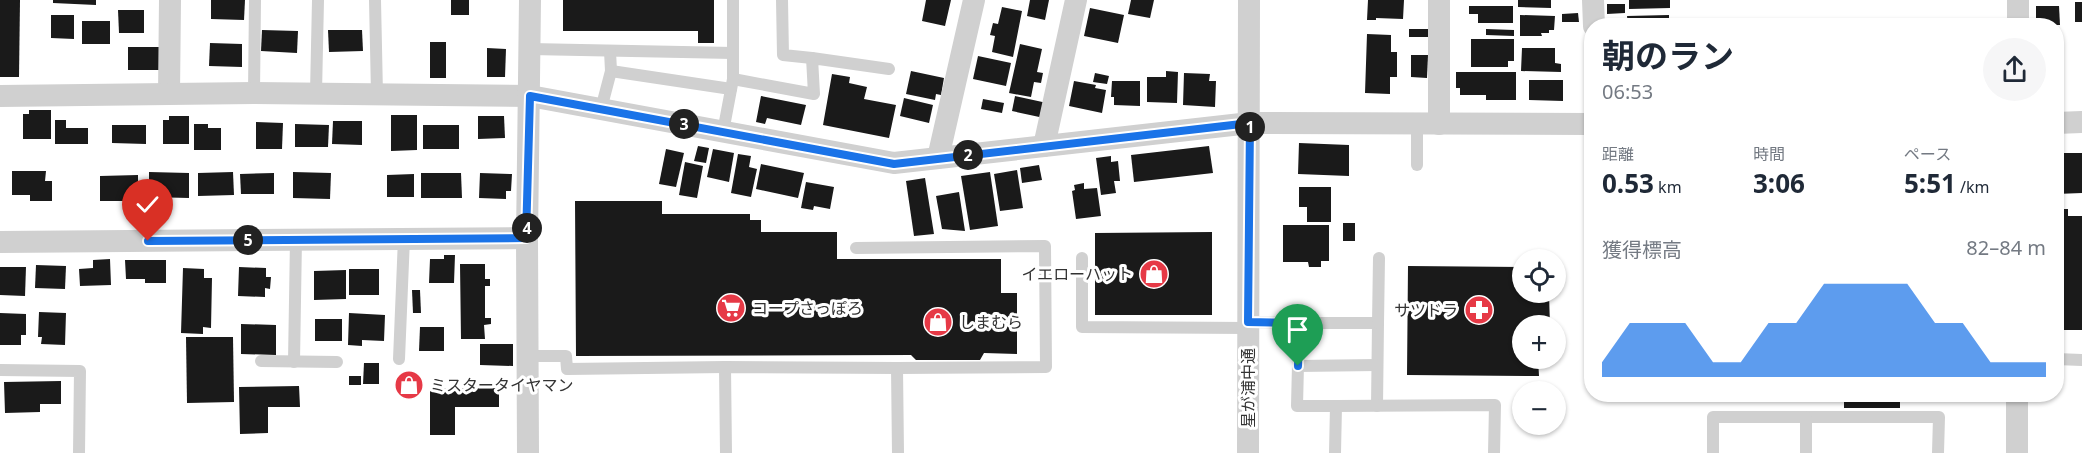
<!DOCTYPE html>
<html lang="ja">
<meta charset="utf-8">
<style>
:root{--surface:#fff;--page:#f6f6f7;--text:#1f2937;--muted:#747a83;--accent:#1a73e8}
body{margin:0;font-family:"Noto Sans","Noto Sans JP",sans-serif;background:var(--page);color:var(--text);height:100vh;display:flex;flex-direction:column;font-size:22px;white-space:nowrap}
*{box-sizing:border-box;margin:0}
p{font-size:20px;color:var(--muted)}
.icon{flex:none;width:33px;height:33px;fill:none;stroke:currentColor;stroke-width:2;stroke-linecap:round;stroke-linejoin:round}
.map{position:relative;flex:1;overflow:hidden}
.side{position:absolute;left:1584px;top:18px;width:480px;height:384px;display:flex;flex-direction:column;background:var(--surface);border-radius:24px;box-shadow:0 2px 4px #0004}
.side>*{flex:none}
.fabs{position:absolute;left:1512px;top:249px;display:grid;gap:12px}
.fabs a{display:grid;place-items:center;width:54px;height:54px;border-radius:50%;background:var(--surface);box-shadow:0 2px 4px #0004;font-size:30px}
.pin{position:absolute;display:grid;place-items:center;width:51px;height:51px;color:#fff;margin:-62px -26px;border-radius:50% 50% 50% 0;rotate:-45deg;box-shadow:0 0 6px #0007}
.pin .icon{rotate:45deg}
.km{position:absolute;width:30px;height:30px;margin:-15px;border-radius:50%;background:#222;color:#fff;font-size:16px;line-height:30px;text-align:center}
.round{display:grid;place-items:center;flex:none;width:63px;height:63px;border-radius:32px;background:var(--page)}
.summary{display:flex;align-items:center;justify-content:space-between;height:102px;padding:0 18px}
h1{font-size:33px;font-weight:700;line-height:45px}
.figures{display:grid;grid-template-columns:repeat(3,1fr);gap:9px;height:102px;padding:6px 18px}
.figures div{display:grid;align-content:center}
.figures b{font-size:26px;font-weight:700}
.figures small{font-size:16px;font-weight:400}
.figures p{font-size:16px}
.chart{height:168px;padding:12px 18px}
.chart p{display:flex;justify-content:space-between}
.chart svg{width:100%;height:108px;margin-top:6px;fill:var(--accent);opacity:.7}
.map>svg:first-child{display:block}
</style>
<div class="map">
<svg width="2082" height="453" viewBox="0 0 2082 453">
<rect width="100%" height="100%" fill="#fff"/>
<g fill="#1a1a1a">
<polygon points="0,0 20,0 19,77 0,77"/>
<polygon points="53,0 96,0 96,5 53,3"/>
<polygon points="211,0 245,0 244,20 211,19"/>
<rect x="451" y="0" width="18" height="15"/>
<polygon points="563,0 714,0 714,43 698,43 698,31 563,31"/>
<polygon points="926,0 951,0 945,26 922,21"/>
<polygon points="1030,0 1049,0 1045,20 1027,16"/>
<polygon points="1131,0 1154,0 1150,18 1128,14"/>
<polygon points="1368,0 1404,0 1403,19 1376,18 1376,20 1367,20"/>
<polygon points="1518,0 1551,0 1551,8 1518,7"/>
<polygon points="1629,0 1670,0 1670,8 1629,9"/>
<rect x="2075" y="2" width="7" height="20"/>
<polygon points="1607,4 1625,4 1625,13 1607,14"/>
<polygon points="1469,6 1513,6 1513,23 1478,23 1478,14 1469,14"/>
<polygon points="2036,6 2059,6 2060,25 2036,25"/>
<polygon points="1002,7 1022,11 1013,57 992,52 995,36 990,35 993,23 998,24"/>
<polygon points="1090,8 1124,15 1118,43 1084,36"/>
<polygon points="118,10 144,10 144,33 119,33"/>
<polygon points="1578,13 1579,22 1562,22 1562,14"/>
<polygon points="51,15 74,15 74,39 51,38"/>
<polygon points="1520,15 1555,16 1554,30 1549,30 1549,33 1541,33 1542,36 1520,36"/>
<polygon points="1669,15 1669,26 1628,26 1627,16"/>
<rect x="82" y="21" width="28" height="23"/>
<rect x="1409" y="29" width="19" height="8"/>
<polygon points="1486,29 1514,30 1514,36 1486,35"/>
<polygon points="262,30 298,31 297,53 261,51"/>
<polygon points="328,30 362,30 363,51 329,52"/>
<polygon points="1367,34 1391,35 1391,52 1397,52 1397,77 1390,77 1390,94 1365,93"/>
<polygon points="1471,39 1514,39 1514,61 1508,61 1508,67 1471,67"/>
<rect x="430" y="42" width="16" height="36"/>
<polygon points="210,43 242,44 242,67 209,66"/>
<polygon points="1020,44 1042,49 1037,72 1043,73 1041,83 1034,82 1031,97 1009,93"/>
<rect x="128" y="47" width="31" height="23"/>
<polygon points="487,48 506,49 505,77 487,77"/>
<polygon points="1522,48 1555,48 1555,63 1561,64 1561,72 1521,71"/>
<polygon points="1411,55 1428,55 1427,78 1411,77"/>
<polygon points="978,56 1011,63 1006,86 973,79"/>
<polygon points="911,71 944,78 941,95 936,94 935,100 906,94"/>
<polygon points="1166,71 1178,72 1177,103 1147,102 1147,77 1166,77"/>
<polygon points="1456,72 1516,72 1516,100 1486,100 1486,95 1460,95 1460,88 1456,88"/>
<polygon points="1095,73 1109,76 1107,84 1093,82"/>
<polygon points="1184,73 1210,74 1209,81 1216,81 1215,107 1183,105"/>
<polygon points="832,74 850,77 849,83 867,87 864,99 896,105 889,138 823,125"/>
<polygon points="1529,80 1563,80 1563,101 1529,100"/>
<polygon points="1074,81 1096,85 1095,88 1106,90 1102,113 1069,106"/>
<polygon points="1112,81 1140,81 1140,106 1114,105 1114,97 1111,97"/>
<polygon points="761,96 806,105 801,125 767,118 765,124 756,122"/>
<polygon points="1015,96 1047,103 1044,118 1012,111"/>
<polygon points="904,98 933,105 929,123 900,116"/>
<polygon points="983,99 1004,103 1002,113 981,109"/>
<polygon points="29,110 51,110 51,139 23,139 23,114 29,114"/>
<polygon points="391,115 417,115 417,150 391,151"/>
<polygon points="169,116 189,116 189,144 163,144 163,120 169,120"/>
<polygon points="478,116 504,116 505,138 478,139"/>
<polygon points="55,120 66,120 66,128 88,128 88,144 55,144"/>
<polygon points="333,121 362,121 362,145 332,144"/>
<polygon points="256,122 283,123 282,149 256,149"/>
<polygon points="194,124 208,124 208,128 221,128 221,150 194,150"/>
<polygon points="295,124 329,125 328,147 295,147"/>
<polygon points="112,125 146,125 146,144 112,143"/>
<rect x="423" y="125" width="36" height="24"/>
<polygon points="1299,143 1349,145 1349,176 1298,174"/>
<polygon points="698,146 709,148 706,163 694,161"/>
<polygon points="1209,146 1213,173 1134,182 1131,155"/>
<polygon points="666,149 684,153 676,187 659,184"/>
<polygon points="713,149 734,153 729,182 707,177"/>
<polygon points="2056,153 2082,153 2082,193 2056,194"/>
<polygon points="738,154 751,156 749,167 757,169 751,197 731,193"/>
<polygon points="1111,156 1111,162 1118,161 1120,181 1114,181 1116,193 1101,195 1096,158"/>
<polygon points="685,162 703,166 697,198 679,195"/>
<polygon points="761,164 804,173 798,198 756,189"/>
<polygon points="1039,165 1042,180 1022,183 1020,168"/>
<polygon points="1017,170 1023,208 1000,211 994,174"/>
<polygon points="12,171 46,171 45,181 52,181 52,201 30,201 30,195 12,195"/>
<polygon points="149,172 189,173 189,198 149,197"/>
<polygon points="233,172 234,195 198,196 198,173"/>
<polygon points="293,172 331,173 330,199 293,198"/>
<polygon points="990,172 998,226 970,230 961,176"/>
<polygon points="274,173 274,194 241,194 240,174"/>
<polygon points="421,173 461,173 462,198 421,198"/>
<polygon points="480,173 512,174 511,191 506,191 506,199 479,198"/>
<polygon points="414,174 414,197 387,197 387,175"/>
<polygon points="138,175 138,201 100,201 100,176"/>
<polygon points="925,178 934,234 914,236 906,181"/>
<polygon points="806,182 834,187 830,209 814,206 813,210 801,208"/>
<polygon points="1084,183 1084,189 1097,188 1101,216 1076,219 1072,191 1075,190 1074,185"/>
<polygon points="1299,187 1331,187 1331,222 1307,222 1307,207 1299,207"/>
<polygon points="959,192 965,231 942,229 936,196"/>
<polygon points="575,201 662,201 662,214 750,214 750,220 761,220 761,232 837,232 837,259 1001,259 1001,293 1017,293 1017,354 984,353 980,360 916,360 911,355 576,356"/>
<polygon points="2056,209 2068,209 2068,216 2082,216 2082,330 2056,330"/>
<rect x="1343" y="223" width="12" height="18"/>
<polygon points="1283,225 1329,225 1329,261 1321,261 1321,267 1309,267 1308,262 1283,262"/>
<polygon points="1212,232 1212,315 1095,315 1095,233"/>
<polygon points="444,255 455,255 454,283 429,283 430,259 444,259"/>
<polygon points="110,259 111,285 80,286 79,269 93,268 93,260"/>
<polygon points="125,260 166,260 166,283 145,283 145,279 126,279"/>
<polygon points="460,264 485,264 485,279 490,279 490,286 485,286 485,318 491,318 491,324 484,325 485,339 461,339"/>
<polygon points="36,265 66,266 65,289 35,288"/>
<polygon points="1408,266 1522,267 1522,292 1549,294 1550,326 1522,326 1522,358 1538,358 1539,376 1407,375"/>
<polygon points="0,267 26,267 25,296 0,295"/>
<polygon points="239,267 266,268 266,277 271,277 270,289 265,288 265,297 238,296"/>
<polygon points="183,268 204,269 204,278 212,278 211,328 203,327 203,334 181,333"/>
<rect x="349" y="269" width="30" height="26"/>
<polygon points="346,270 346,299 314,300 314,271"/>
<polygon points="412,290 420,290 421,313 413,313"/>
<polygon points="39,312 66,313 65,345 41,344 42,337 38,337"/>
<polygon points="0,313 26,314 26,335 21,335 21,345 0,345"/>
<polygon points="349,313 385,315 384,341 362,340 362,346 348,345"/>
<rect x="315" y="319" width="27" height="22"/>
<polygon points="241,324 276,325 276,355 241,354"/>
<polygon points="420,327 444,327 444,351 419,351"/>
<polygon points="186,337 233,337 234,402 187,403"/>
<polygon points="480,344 513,344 513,366 480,365"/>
<polygon points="364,363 379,363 379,384 363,384"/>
<rect x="349" y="376" width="12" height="9"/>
<polygon points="61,381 61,404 40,404 40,412 5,413 4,382"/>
<polygon points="299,386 300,407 268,407 268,433 240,434 239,387"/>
<polygon points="430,388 499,388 499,407 455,407 455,435 430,435"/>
<polygon points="1724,394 1909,394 1909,400 1900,400 1900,408 1844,408 1844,400 1724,400"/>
</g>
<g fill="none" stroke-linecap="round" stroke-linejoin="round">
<g stroke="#d0d0d0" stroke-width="12">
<polyline points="375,0 377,94"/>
<polyline points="782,0 783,55 812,58"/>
<polyline points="530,49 733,53"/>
<polyline points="610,51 611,71 731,89"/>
<polyline points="733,79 814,94 812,58 889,69"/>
<polyline points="254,93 255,0"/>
<polyline points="316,93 318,0"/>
<polyline points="601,109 611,71"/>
<polyline points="723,132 733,79 733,0"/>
<polyline points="1417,165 1417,124"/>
<polyline points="856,248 1045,246 1046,367 897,368"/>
<polyline points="1082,258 1082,327 1248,328"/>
<polyline points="1248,322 1299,323 1297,406 1336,406 1335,453"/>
<polyline points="1299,323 1378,323 1377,406"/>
<polyline points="1378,323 1379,258"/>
<polyline points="527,356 566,356 567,369 725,367"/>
<polyline points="399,359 404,238"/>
<polyline points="2056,359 2082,360"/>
<polyline points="261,361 337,362"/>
<polyline points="294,362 296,239"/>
<polyline points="1298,366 1377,365"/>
<polyline points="0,370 80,371 79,453"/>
<polyline points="1336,406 1495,405 1494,453"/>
<polyline points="1806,417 1939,417 1938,453"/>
<polyline points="726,453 725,367 897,368 898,453"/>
<polyline points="1713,453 1713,417 1806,417 1806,453"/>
</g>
<g stroke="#d0d0d0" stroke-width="22">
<polyline points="1593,0 1594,26"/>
<polyline points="2018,26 2018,0"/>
<polyline points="169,94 170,0"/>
<polyline points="0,96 254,93 530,96 894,163 1250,123 1592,124"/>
<polyline points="2056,123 2082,122"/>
<polyline points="1439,124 1439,0"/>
<polyline points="1044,146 1076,0"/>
<polyline points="938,158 974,0"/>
<polyline points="0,242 527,238"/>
<polyline points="528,453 527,238 530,0"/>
<polyline points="1248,453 1249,0"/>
<polyline points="2017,453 2017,394"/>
</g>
</g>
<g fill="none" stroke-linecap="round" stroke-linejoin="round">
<g stroke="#fff" stroke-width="12">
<polyline id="route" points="148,241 526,238 530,96 894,164 1250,123 1248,322 1299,323 1298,366"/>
</g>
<use href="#route" stroke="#1a73e8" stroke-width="8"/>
</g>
<defs>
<g id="shop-disc" transform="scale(1.5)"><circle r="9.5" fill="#e63946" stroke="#fff"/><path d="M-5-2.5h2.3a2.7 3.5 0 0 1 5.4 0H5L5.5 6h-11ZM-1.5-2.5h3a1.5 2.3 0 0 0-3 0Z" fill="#fff"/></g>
<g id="supermarket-disc" transform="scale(1.5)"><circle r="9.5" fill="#e63946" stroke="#fff"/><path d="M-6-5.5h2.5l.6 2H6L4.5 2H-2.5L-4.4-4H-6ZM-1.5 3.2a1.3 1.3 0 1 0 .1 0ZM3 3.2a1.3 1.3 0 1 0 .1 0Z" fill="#fff"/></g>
<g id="pharmacy-disc" transform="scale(1.5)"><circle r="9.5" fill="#e63946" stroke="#fff"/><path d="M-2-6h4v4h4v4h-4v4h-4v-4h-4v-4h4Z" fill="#fff"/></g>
</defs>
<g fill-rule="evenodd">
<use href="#shop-disc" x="1154" y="274"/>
<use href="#supermarket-disc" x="731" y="308"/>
<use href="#pharmacy-disc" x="1479" y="310"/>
<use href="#shop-disc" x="938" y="322"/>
<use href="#shop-disc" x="409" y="385"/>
</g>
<g text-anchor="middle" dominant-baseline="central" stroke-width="6" stroke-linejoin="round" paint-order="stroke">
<g font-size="16" fill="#333" stroke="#fff" text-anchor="start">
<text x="1133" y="274" text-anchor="end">イエローハット</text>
<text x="752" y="308">コープさっぽろ</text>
<text x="1458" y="310" text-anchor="end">サツドラ</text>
<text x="959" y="322">しまむら</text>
<text x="430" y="385">ミスタータイヤマン</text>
</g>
<g font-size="16" fill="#333" stroke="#fff">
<text transform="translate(1248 388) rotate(-90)">星が浦中通</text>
</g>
</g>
</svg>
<div class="fabs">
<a><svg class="icon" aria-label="locate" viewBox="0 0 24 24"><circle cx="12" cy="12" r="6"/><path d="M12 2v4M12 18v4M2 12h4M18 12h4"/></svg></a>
<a>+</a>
<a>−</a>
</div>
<div class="pin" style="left:1298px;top:366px;background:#1e9e55"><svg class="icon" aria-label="arrive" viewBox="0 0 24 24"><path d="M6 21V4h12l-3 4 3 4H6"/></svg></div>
<div class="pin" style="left:148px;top:241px;background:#d93025"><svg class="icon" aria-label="check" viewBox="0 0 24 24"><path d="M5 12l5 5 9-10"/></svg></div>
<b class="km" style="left:1250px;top:127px">1</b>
<b class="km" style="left:968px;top:155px">2</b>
<b class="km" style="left:684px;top:124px">3</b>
<b class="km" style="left:527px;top:228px">4</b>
<b class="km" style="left:248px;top:240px">5</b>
<section class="side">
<div class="summary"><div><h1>朝のラン</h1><p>06:53</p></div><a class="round"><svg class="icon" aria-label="share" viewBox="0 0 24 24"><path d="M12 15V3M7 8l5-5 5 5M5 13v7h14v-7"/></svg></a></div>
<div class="figures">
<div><p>距離</p><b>0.53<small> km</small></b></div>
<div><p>時間</p><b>3:06</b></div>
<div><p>ペース</p><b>5:51<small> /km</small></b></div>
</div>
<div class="chart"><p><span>獲得標高</span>82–84 m</p>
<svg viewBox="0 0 160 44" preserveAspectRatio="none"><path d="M0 44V38L10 22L20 22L30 22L40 38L50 38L60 22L70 22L80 6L90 6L100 6L110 6L120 22L130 22L140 38L150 38L160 38V44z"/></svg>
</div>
</section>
</div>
